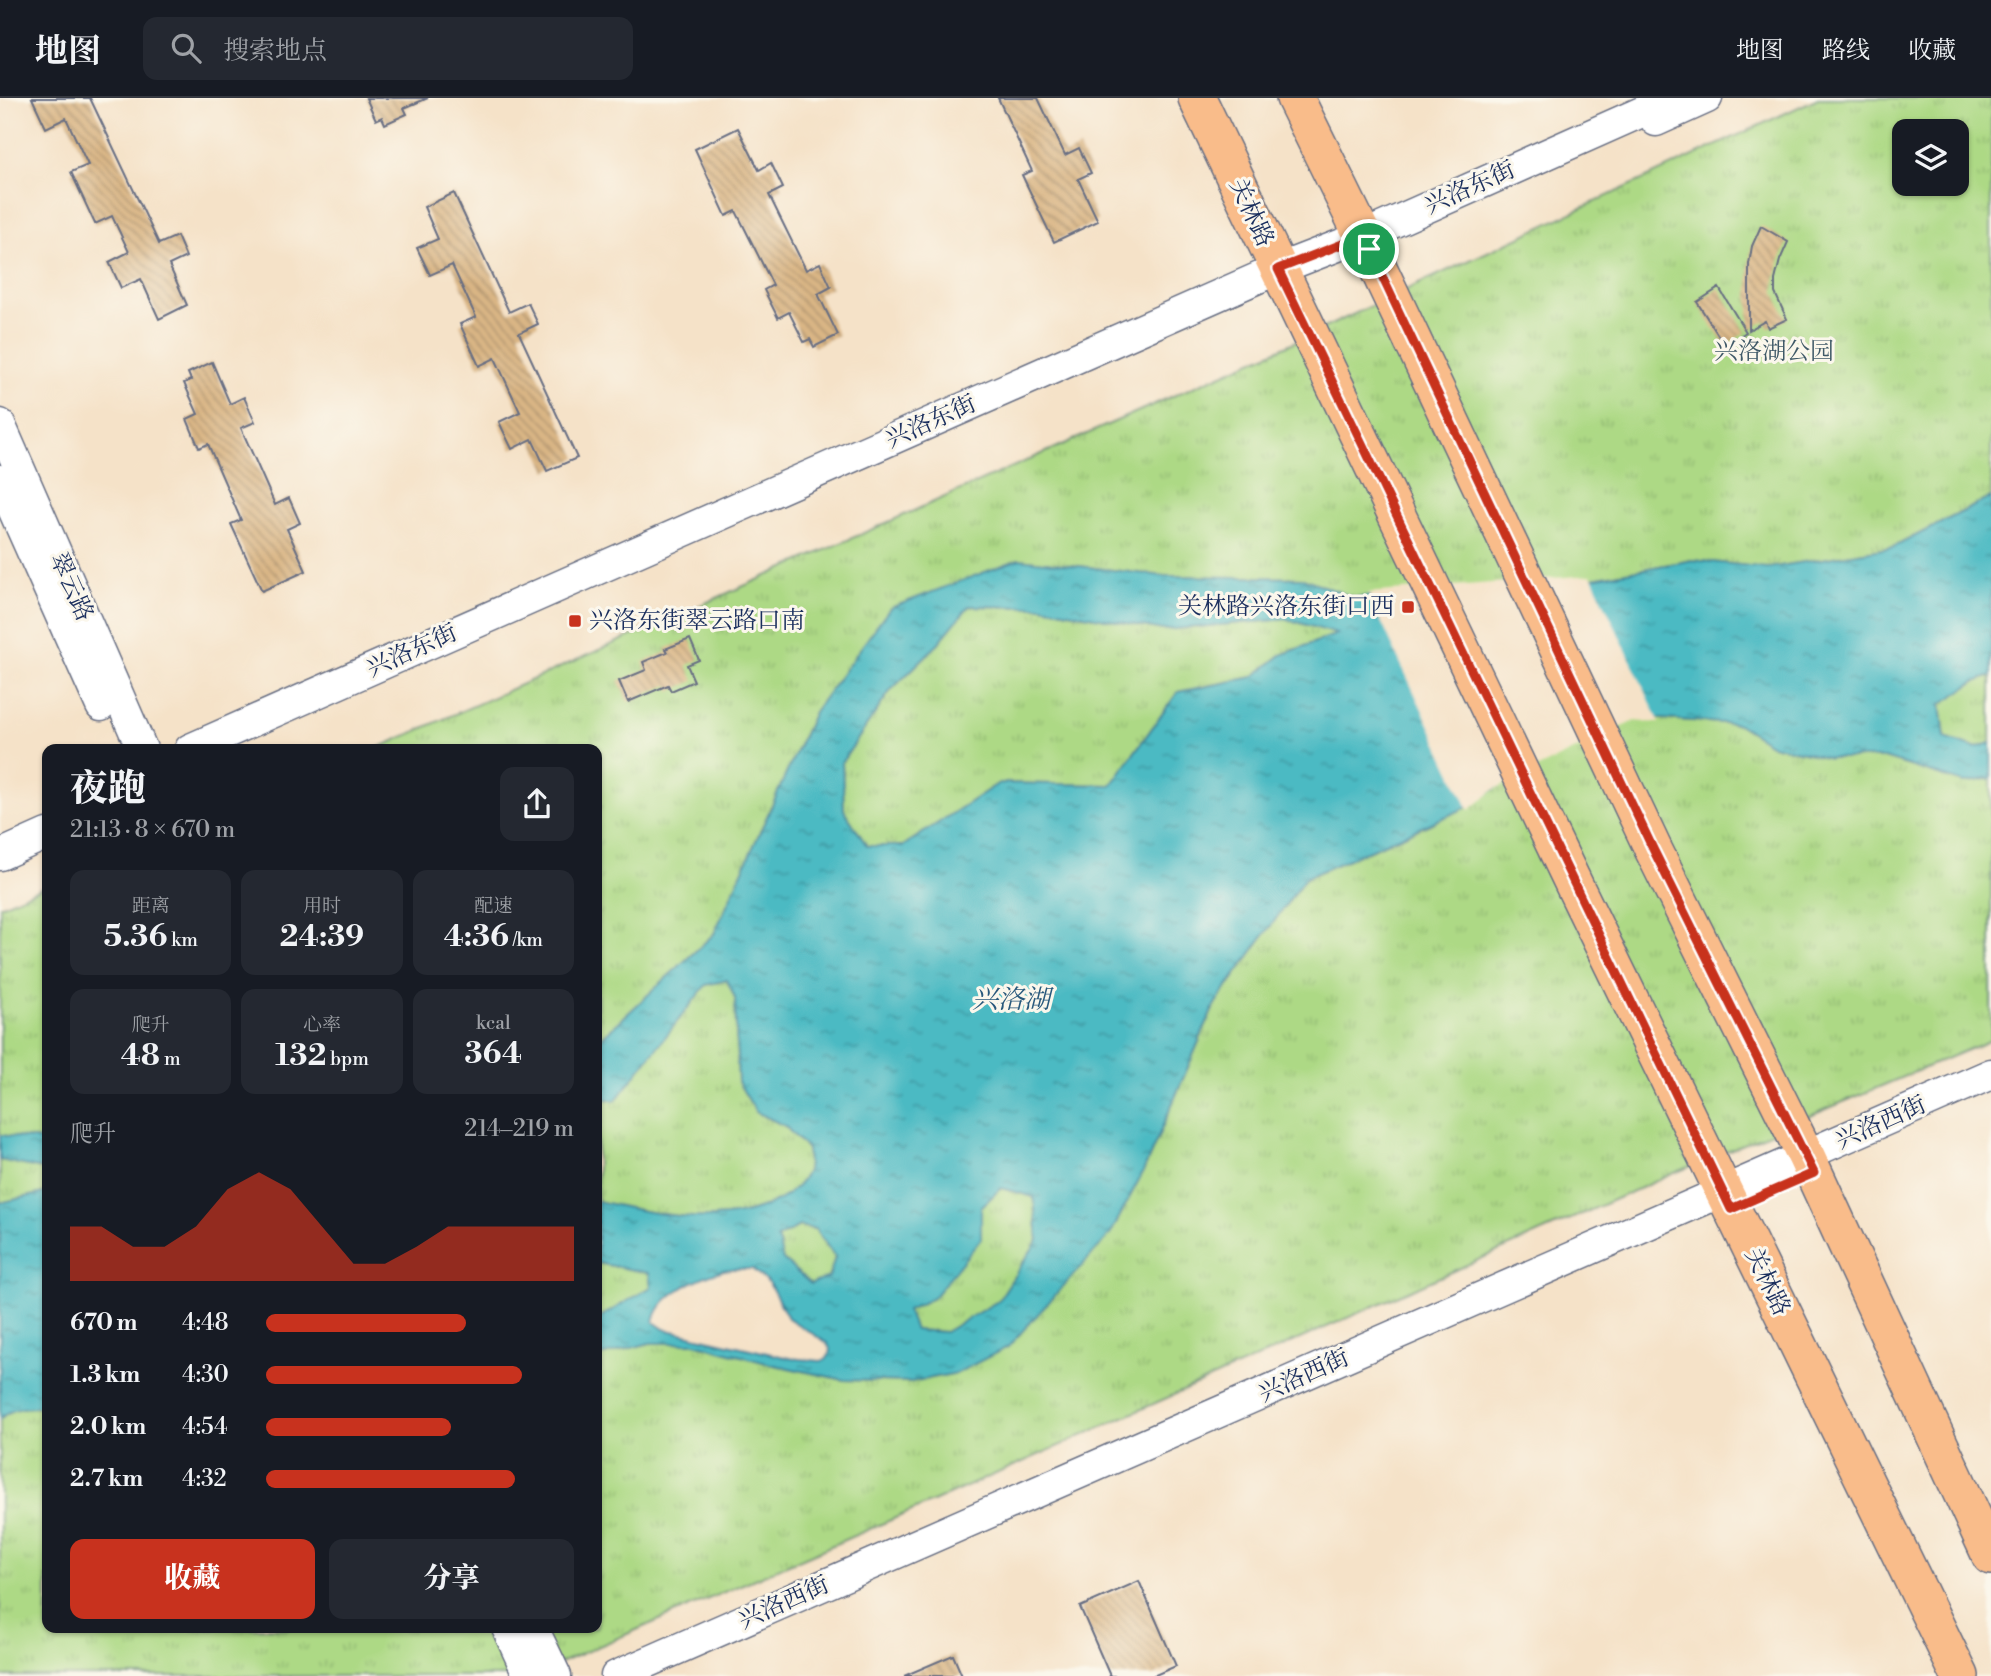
<!DOCTYPE html>
<html lang="zh">
<meta charset="utf-8">
<style>
:root{--surface:#171b24;--page:#242831;--text:#f1f3f6;--muted:#9ea1a6;--line:#363941;--accent:#c8321e}
body{margin:0;font-family:"Libre Bodoni","Noto Serif SC",serif;background:var(--page);color:var(--text);height:100vh;display:flex;flex-direction:column;font-size:26px;white-space:nowrap}
*{box-sizing:border-box;margin:0}
p{font-size:23px;color:var(--muted)}
.icon{flex:none;width:38px;height:38px;fill:none;stroke:currentColor;stroke-width:2;stroke-linecap:round;stroke-linejoin:round}
.map{position:relative;flex:1;overflow:hidden}
.sheet{position:absolute;left:42px;top:646px;width:560px;height:889px;display:flex;flex-direction:column;background:var(--surface);border-radius:14px;box-shadow:0 2px 5px #0004}
.sheet>*{flex:none}
.fabs{position:absolute;left:1892px;top:21px;display:grid;gap:14px}
.fabs a{display:grid;place-items:center;width:77px;height:77px;border-radius:14px;background:var(--surface);box-shadow:0 2px 5px #0004;font-size:35px}
.pin{position:absolute;display:grid;place-items:center;width:60px;height:60px;color:#fff;margin:-30px;border:4px solid #fff;border-radius:50%;box-shadow:0 2px 7px #0007}
.round{display:grid;place-items:center;flex:none;width:74px;height:74px;border-radius:14px;background:var(--page)}
.summary{display:flex;align-items:center;justify-content:space-between;height:119px;padding:0 28px}
h1{font-size:38px;font-weight:800;line-height:52px}
.stats{display:grid;grid-template-columns:repeat(3,1fr);gap:10px;height:119px;padding:7px 28px}
.stats div{display:grid;align-content:center;border-radius:14px;background:var(--page);text-align:center}
.stats b{font-size:30px;font-weight:800}
.stats small{font-size:19px;font-weight:400}
.stats p{font-size:19px}
.chart{height:196px;padding:14px 28px}
.chart p{display:flex;justify-content:space-between}
.chart svg{width:100%;height:126px;margin-top:7px;fill:var(--accent);opacity:.7}
.primary-button{display:flex;gap:14px;margin-top:auto;padding:14px 28px}
.primary-button a{flex:1;height:80px;border-radius:14px;background:var(--accent);color:#fff;font-size:28px;font-weight:800;line-height:80px;text-align:center}
.primary-button a+a{background:var(--page);color:var(--text)}
ul{padding:0 28px;list-style:none;font-size:23px}
li{display:grid;grid-template-columns:112px 84px 1fr;align-items:center;height:52px}
li i{height:18px;border-radius:9px;background:var(--accent)}
header{display:flex;align-items:center;gap:42px;box-sizing:border-box;height:98px;padding:0 35px;background:var(--surface);border-bottom:2px solid var(--line)}
header strong{font-size:33px}
nav{display:flex;gap:38px;margin-inline-start:auto;font-size:24px}
.search{width:490px;height:63px;background:var(--page);display:flex;align-items:center;gap:18px;box-sizing:border-box;padding:0 24px;border-radius:14px;color:var(--muted);font-size:26px}
.map>svg:first-child{display:block}
</style>
<header>
<strong>地图</strong>
<div class="search"><svg class="icon" aria-label="search" viewBox="0 0 24 24"><circle cx="10" cy="10" r="6"/><path d="M15 15l6 6"/></svg>搜索地点</div>
<nav><a>地图</a><a>路线</a><a>收藏</a></nav>
</header>
<div class="map">
<svg width="1991" height="1578" viewBox="0 0 1991 1578">
<defs>
<pattern id="grass-tufts" width="24" height="20" patternUnits="userSpaceOnUse" patternTransform="scale(1.75)"><rect width="24" height="20" fill="#add985"/><path d="M3 7l-1-3M5 7V3M7 7l1-3M15 17l-1-3M17 17v-4M19 17l1-3" fill="none" stroke="#94bb75"/></pattern>
<pattern id="water-ripples" width="26" height="14" patternUnits="userSpaceOnUse" patternTransform="scale(1.75)"><rect width="26" height="14" fill="#4bbac3"/><path d="M2 4q2-2 4 0t4 0M15 11q2-2 4 0t4 0" fill="none" stroke="#3e98a2"/></pattern>
<pattern id="building-back-hatch" width="6" height="6" patternUnits="userSpaceOnUse" patternTransform="scale(1.75)"><rect width="6" height="6" fill="#dab685"/><path d="M-1 5l2 2M0 0l6 6M5-1l2 2" fill="none" stroke="#b09470"/></pattern>
</defs>
<rect width="100%" height="100%" fill="#fbf7ec"/>
<filter id="ink" filterUnits="userSpaceOnUse"><feTurbulence type="fractalNoise" baseFrequency=".0143" numOctaves="2"/><feDisplacementMap in="SourceGraphic" scale="14" xChannelSelector="R" yChannelSelector="G"/><feConvolveMatrix kernelMatrix="1 2 1 2 8 2 1 2 1" color-interpolation-filters="sRGB"/></filter>
<filter id="wash" filterUnits="userSpaceOnUse"><feTurbulence type="fractalNoise" baseFrequency=".00686" numOctaves="4" result="noise"/><feDisplacementMap in="SourceGraphic" scale="28" xChannelSelector="R" yChannelSelector="G"/><feGaussianBlur stdDeviation="1.57" result="paint"/><feColorMatrix in="noise" values="0 0 0 0 0 0 0 0 0 0 0 0 0 0 0 0 0 1.4 0 .05"/><feComposite in="paint" operator="in"/></filter>
<g filter="url(#wash)">
<rect width="100%" height="100%" fill="#f5e2c8"/>
<g fill="url(#grass-tufts)" stroke="#648472" stroke-width="2" fill-rule="evenodd">
<path d="M 1818,0 L 1991,0 L 1991,399 L 1894,449 L 1768,470 L 1692,462 L 1593,480 L 1403,494 L 1354,500 L 1303,480 L 1164,478 L 1019,461 L 891,510 L 814,614 L 714,836 L 597,944 L 597,651 L 376,651 L 1279,251 ZM 1904,33 L 1956,33 L 1956,86 L 1904,86 Z"/>
<polygon points="968,508 1043,509 1163,532 1287,521 1338,536 1281,557 1253,579 1178,594 1111,687 999,685 903,748 867,748 844,712 842,664 891,592 936,548"/>
<polygon points="1991,578 1991,645 1975,650 1945,640 1941,605 1975,584"/>
<path d="M 1633,619 L 1738,626 L 1772,647 L 1830,660 L 1884,660 L 1964,685 L 1991,680 L 1991,942 L 1672,1076 L 930,1405 L 530,1578 L 0,1578 L 0,1321 C 11,1308 31,1309 47,1309 L 47,1530 L 597,1530 L 597,1259 L 650,1245 L 695,1245 L 770,1266 L 844,1282 L 911,1284 L 957,1275 L 1143,1074 L 1215,906 L 1305,780 L 1430,726 L 1493,688 Z"/>
<polygon points="47,787 47,1043 0,1037 0,808"/>
<path d="M 727,881 L 735,900 L 738,984 L 756,1014 L 785,1028 L 807,1051 C 807,1057 809,1067 807,1073 C 802,1086 790,1097 777,1103 C 721,1132 656,1116 597,1103 L 597,999 L 615,1003 L 706,886 Z"/>
<polygon points="0,1062 47,1072 47,1094 0,1105"/>
<polygon points="1001,1090 1034,1099 1038,1142 998,1203 945,1234 914,1232 907,1212 933,1200 981,1109"/>
<polygon points="799,1128 815,1131 835,1159 829,1180 811,1186 783,1162 777,1140"/>
<polygon points="597,1165 650,1175 651,1189 597,1221"/>
</g>
<g fill="url(#water-ripples)" stroke="#337490" stroke-width="2" fill-rule="evenodd">
<path d="M 1991,399 L 1991,578 L 1975,584 L 1941,606 L 1945,640 L 1975,650 L 1991,645 L 1991,680 L 1964,685 L 1884,660 L 1830,660 L 1772,647 L 1738,626 L 1633,619 L 1514,677 L 1470,708 L 1305,780 L 1215,906 L 1143,1074 L 1110,1137 L 1008,1249 L 957,1275 L 911,1284 L 844,1282 L 770,1266 L 695,1245 L 650,1245 L 597,1259 L 597,1221 L 651,1189 L 649,1175 L 597,1165 L 597,1103 C 656,1116 721,1132 777,1103 C 789,1097 802,1086 807,1072 C 809,1067 807,1057 807,1051 L 785,1028 L 756,1014 L 738,984 L 735,900 L 727,882 L 706,887 L 615,1003 L 597,999 L 597,944 L 714,836 L 814,614 L 890,510 L 1019,461 L 1164,478 L 1303,480 L 1354,500 L 1403,494 L 1593,480 L 1693,462 L 1768,470 L 1894,449 ZM 969,508 L 1043,509 L 1163,532 L 1287,521 L 1337,536 L 1281,557 L 1253,579 L 1178,594 L 1111,687 L 999,685 L 903,748 L 867,748 L 844,712 L 842,664 L 891,592 L 936,548 ZM 1001,1090 L 1034,1099 L 1038,1142 L 998,1203 L 945,1234 L 915,1232 L 907,1212 L 933,1200 L 981,1141 L 981,1109 ZM 799,1128 L 815,1131 L 835,1159 L 829,1179 L 811,1186 L 783,1162 L 777,1140 ZM 752,1171 L 769,1185 L 788,1220 L 827,1245 L 831,1253 L 827,1261 L 821,1263 L 789,1260 L 664,1231 L 654,1224 C 659,1196 699,1179 724,1172 C 733,1170 743,1171 752,1171 Z"/>
<polygon points="0,1037 47,1043 47,1072 0,1062"/>
<path d="M 47,1094 L 47,1309 C 31,1309 11,1308 0,1321 L 0,1105 Z"/>
</g>
<polygon fill="#f5e2c8" points="1591,477 1660,625 1634,623 1495,691 1469,712 1368,495"/>
<g id="blocks">
<g fill="url(#building-back-hatch)">
<polygon points="32,0 90,0 159,146 177,138 186,159 169,167 187,207 159,221 141,181 121,190 109,164 129,154 112,118 95,126 71,74 88,67 66,20 46,30"/>
<polygon points="366,0 428,0 404,10 407,16 385,26 382,19 376,22"/>
<polygon points="998,0 1038,0 1065,57 1079,50 1091,75 1078,81 1098,123 1054,144 1022,77 1032,73"/>
<polygon points="738,30 759,72 771,65 783,90 769,97 806,172 820,165 831,189 818,196 838,237 814,249 810,241 804,244 789,214 778,220 764,192 773,187 736,113 726,118 695,51"/>
<polygon points="454,95 509,214 528,205 538,226 519,235 577,360 547,373 532,341 512,351 499,324 520,314 495,260 479,268 460,226 476,219 452,167 430,177 417,150 438,141 424,109"/>
<polygon points="1761,128 1788,144 1780,162 1775,182 1775,195 1787,221 1768,230 1765,223 1749,232 1749,166 1752,148"/>
<polygon points="1719,190 1746,234 1725,248 1697,204"/>
<polygon points="212,264 230,306 244,299 255,324 241,330 275,407 289,400 300,425 287,431 306,473 262,493 231,426 241,422 208,346 199,350 187,321 198,316 184,285 191,282 188,275"/>
<polygon points="690,541 699,562 687,567 694,583 671,593 668,587 628,604 619,583 646,572 643,564 667,554 665,551"/>
<polygon points="1139,1483 1176,1568 1153,1578 1110,1578 1080,1509"/>
<polygon points="953,1557 962,1578 904,1578"/>
</g>
</g>
</g>
<g filter="url(#ink)">
<use href="#blocks" fill-opacity="0" stroke="#676e83" stroke-width="2"/>
<g fill="none" stroke-linecap="round" stroke-linejoin="round">
<g stroke="#676e83" stroke-width="33">
<g id="minor">
<polyline points="1656,23 1707,0"/>
<polyline points="0,326 142,651"/>
<polyline points="0,382 101,608"/>
<polyline points="190,651 1278,171 1363,138 1673,0"/>
<polyline points="0,757 47,736"/>
<polyline points="507,1530 529,1578"/>
<polyline points="533,1530 556,1578"/>
<polyline points="616,1578 1991,976"/>
</g>
</g>
<g stroke="#676e83" stroke-width="40">
<g id="major">
<polyline points="1197,0 1575,789 1960,1578"/>
<polyline points="1295,0 1363,138 1654,753 1806,1058 1991,1458"/>
</g>
</g>
<use href="#minor" stroke="#fff" stroke-width="30"/>
<use href="#major" stroke="#f9bc8a" stroke-width="37"/>
</g>
</g>
<g fill="none" stroke-linecap="round" stroke-linejoin="round" filter="url(#ink)">
<g stroke="#fff" stroke-width="14">
<polygon id="route" points="1363,138 1654,753 1814,1075 1731,1111 1278,171"/>
</g>
<use href="#route" stroke="#c8321e" stroke-width="9"/>
</g>
<g fill="#c8321e" stroke="#fbf7ec" stroke-width="2.5">
<rect x="1401" y="502" width="14" height="14" rx="3.5"/>
<rect x="568" y="516" width="14" height="14" rx="3.5"/>
</g>
<g text-anchor="middle" dominant-baseline="central" stroke-width="6" stroke-linejoin="round" paint-order="stroke">
<g font-size="24" fill="#1b2f5e" stroke="#fbf7ec">
<text transform="translate(1470 90) rotate(-24)">兴洛东街</text>
<text transform="translate(1251 115) rotate(65)">关林路</text>
<text transform="translate(931 324) rotate(-24)">兴洛东街</text>
<text transform="translate(71 489) rotate(66)">翠云路</text>
<text transform="translate(412 553) rotate(-24)">兴洛东街</text>
<text transform="translate(1881 1025) rotate(-24)">兴洛西街</text>
<text transform="translate(1767 1184) rotate(64)">关林路</text>
<text transform="translate(1304 1278) rotate(-24)">兴洛西街</text>
<text transform="translate(784 1505) rotate(-24)">兴洛西街</text>
</g>
<g font-size="24" fill="#405a68" stroke="#fbf7ec">
<text x="1774" y="254">兴洛湖公园</text>
</g>
<g font-size="24" fill="#1b2f5e" stroke="#fbf7ec" text-anchor="end">
<text x="1394" y="509">关林路兴洛东街口西</text>
<text x="589" y="523" text-anchor="start">兴洛东街翠云路口南</text>
</g>
<g font-size="26" font-style="italic" fill="#29597c" stroke="#fbf7ec">
<text x="1011" y="902">兴洛湖</text>
</g>
</g>
</svg>
<div class="fabs">
<a><svg class="icon" aria-label="layers" viewBox="0 0 24 24"><path d="M12 4l9 5-9 5-9-5zM3 14l9 5 9-5"/></svg></a>
</div>
<div class="pin" style="left:1369px;top:151px;background:#1e9e55"><svg class="icon" aria-label="arrive" viewBox="0 0 24 24"><path d="M6 21V4h12l-3 4 3 4H6"/></svg></div>
<section class="sheet">
<div class="summary"><div><h1>夜跑</h1><p>21:13 · 8 × 670 m</p></div><a class="round"><svg class="icon" aria-label="share" viewBox="0 0 24 24"><path d="M12 15V3M7 8l5-5 5 5M5 13v7h14v-7"/></svg></a></div>
<div class="stats">
<div><p>距离</p><b>5.36<small> km</small></b></div>
<div><p>用时</p><b>24:39</b></div>
<div><p>配速</p><b>4:36<small> /km</small></b></div>
</div>
<div class="stats">
<div><p>爬升</p><b>48<small> m</small></b></div>
<div><p>心率</p><b>132<small> bpm</small></b></div>
<div><p>kcal</p><b>364</b></div>
</div>
<div class="chart"><p><span>爬升</span>214–219 m</p>
<svg viewBox="0 0 160 44" preserveAspectRatio="none"><path d="M0 44V25L10 25L20 32L30 32L40 25L50 12L60 6L70 12L80 25L90 38L100 38L110 32L120 25L130 25L140 25L150 25L160 25V44z"/></svg>
</div>
<ul>
<li><b>670 m</b>4:48<i style="width:65%"></i></li>
<li><b>1.3 km</b>4:30<i style="width:83%"></i></li>
<li><b>2.0 km</b>4:54<i style="width:60%"></i></li>
<li><b>2.7 km</b>4:32<i style="width:81%"></i></li>
</ul>
<div class="primary-button"><a>收藏</a><a>分享</a></div>
</section>
</div>
